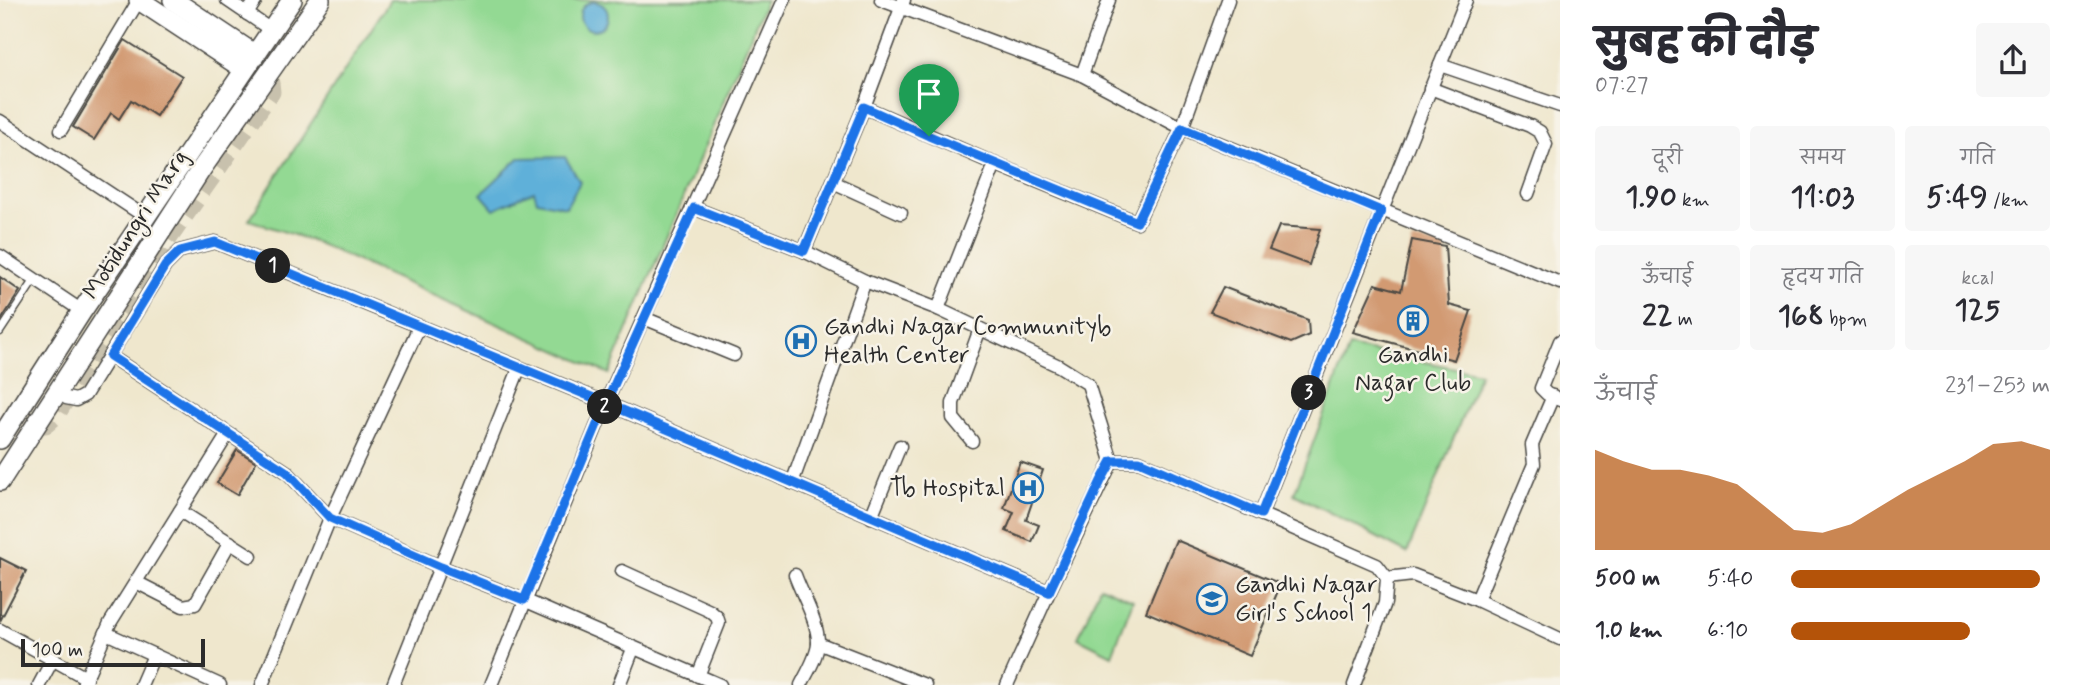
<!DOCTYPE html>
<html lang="hi">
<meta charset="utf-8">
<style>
:root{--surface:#fff;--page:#f7f7f7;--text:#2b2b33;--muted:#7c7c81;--accent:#b45309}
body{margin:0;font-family:Mynerve,"Playpen Sans Deva",sans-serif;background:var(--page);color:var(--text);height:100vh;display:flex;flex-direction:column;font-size:26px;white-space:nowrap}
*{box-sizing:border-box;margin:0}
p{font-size:23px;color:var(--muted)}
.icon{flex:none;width:38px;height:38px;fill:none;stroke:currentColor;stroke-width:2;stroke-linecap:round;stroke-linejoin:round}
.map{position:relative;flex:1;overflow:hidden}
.sheet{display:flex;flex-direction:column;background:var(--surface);width:525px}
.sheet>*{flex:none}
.scale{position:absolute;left:21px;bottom:18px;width:184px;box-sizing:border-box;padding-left:7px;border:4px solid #2b2b2b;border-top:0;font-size:19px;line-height:24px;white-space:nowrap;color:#2b2b2b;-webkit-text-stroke:5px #f7f3e8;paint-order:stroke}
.pin{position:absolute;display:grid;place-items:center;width:60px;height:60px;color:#fff;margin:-72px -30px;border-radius:50% 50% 50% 0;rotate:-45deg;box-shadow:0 0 7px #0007}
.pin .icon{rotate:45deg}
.km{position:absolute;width:35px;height:35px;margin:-18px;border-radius:50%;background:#222;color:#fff;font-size:19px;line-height:35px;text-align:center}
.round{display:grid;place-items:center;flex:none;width:74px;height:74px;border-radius:7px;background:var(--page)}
.summary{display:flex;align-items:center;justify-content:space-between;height:119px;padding:0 35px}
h1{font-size:38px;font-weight:800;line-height:52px}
.metrics{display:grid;grid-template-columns:repeat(3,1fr);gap:10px;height:119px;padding:7px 35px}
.metrics div{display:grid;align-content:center;border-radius:7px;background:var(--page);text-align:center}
.metrics b{font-size:30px;font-weight:800}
.metrics small{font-size:19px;font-weight:400}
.metrics p{font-size:19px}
.chart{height:196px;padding:14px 35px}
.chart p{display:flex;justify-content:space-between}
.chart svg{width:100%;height:126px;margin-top:7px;fill:var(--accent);opacity:.7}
ul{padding:0 35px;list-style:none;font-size:23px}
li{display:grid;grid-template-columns:112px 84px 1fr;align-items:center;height:52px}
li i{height:18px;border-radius:9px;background:var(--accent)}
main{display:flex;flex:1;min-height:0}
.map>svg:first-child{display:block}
</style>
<main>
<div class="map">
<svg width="1560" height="685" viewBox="0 0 1560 685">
<rect width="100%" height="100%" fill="#f7f3e8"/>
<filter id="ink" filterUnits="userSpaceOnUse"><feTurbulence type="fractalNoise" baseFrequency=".0143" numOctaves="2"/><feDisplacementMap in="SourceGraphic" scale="14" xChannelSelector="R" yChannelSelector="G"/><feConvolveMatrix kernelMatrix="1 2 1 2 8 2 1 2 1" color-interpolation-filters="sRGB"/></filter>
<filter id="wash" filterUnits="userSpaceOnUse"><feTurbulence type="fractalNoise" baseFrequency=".00686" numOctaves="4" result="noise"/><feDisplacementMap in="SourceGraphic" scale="28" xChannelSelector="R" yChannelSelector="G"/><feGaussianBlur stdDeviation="1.57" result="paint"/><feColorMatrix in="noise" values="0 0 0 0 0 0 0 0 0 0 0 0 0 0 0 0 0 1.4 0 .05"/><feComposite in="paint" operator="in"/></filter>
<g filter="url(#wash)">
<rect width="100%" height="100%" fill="#efe7cd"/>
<g fill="#93d993" stroke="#5f825f" stroke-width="2">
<polygon points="390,0 766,0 609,374 315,242 249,220"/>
<polygon points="1349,347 1480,373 1407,553 1294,494"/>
<polygon points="1100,586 1133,600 1112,655 1078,638"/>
</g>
<g fill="#5eb0d9" stroke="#446e82" stroke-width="2">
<circle cx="594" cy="16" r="14"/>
<polygon points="565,157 580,182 566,207 537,201 534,191 494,209 481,194 519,158"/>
</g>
<g id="blocks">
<g fill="#d29a72">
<polygon points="125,40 182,76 156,116 131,100 119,119 111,113 94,140 73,127"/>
<polygon points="1279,226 1320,229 1309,265 1269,250"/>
<polygon points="1412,240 1445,246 1449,305 1471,311 1454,360 1353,332 1375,284 1401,291"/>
<polygon points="0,277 20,291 0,322"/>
<polygon points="1223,287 1308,320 1309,335 1291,343 1210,312"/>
<polygon points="237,450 256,462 237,495 217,483"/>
<polygon points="1020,462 1043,470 1026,520 1039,525 1032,542 1006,531 1014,512 1004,508"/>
<polygon points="1176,540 1281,584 1250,656 1146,612"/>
<polygon points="0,558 26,571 0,621"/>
</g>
</g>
</g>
<g filter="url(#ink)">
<use href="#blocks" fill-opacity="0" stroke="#484743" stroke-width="2"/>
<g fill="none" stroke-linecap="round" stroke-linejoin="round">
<polyline stroke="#c8c1ad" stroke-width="19" stroke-dasharray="19 10" stroke-linecap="butt" points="36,424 46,424 55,416 158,253 271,92 270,83 257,70"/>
<g stroke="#484743" stroke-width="9">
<polyline id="service" points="0,332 35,279"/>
</g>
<g stroke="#484743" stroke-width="15">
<g id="minor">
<polyline points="227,0 271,30"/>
<polyline points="881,0 1082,75 1182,128 1560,283"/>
<polyline points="247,14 256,0"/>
<polyline points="1440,65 1560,106"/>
<polyline points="1082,75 1109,0"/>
<polyline points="1430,88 1530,126 1540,132 1546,144 1528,194"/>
<polyline points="864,107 995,164 1137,222 1182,128 1228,0"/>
<polyline points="0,121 147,218"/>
<polyline points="61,130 139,0"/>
<polyline points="833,182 901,213"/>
<polyline points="694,208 804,251 865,281 938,309 1059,366 1088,384 1112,461"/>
<polyline points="804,251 864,107 904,0"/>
<polyline points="0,256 82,311"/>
<polyline points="938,309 995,164"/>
<polyline points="644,318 734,355"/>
<polyline points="1560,341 1541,388 1547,394 1560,400"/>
<polyline points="110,356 287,472 330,518 441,567 524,600 720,685"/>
<polyline points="66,398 76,400 85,395 165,266 180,251 215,242 606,403 1049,592"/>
<polyline points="972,441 953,418 953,403 980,329"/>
<polyline points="792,483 865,281"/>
<polyline points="180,511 251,556"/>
<polyline points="1261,514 1466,0"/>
<polyline points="871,517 900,446"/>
<polyline points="622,571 710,611 717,617 719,623 698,676"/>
<path d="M 795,575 C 802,595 819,623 818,644 C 817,657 807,673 801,685"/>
<polyline points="1387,578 1413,575 1477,600 1560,639"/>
<polyline points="136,582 183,606 195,604 230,542"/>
<polyline points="1477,600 1534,464 1532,445 1553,396"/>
<polyline points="0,630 86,678"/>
<polyline points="106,633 220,685"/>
<polyline points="818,643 925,685"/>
<polyline points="39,685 53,659"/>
<polyline points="83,685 110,623 228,434"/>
<polyline points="141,685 154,655"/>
<polyline points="262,685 330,518 419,327"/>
<polyline points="393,685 519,369"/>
<polyline points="491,685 606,403 784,0"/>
<polyline points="619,685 633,649"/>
<polyline points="1007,685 1049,592 1112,461 1139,461 1377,565 1387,578 1385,603 1354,685"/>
</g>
</g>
<g stroke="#484743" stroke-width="22">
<g id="primary">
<polyline points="139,0 244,69"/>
<polyline points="173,0 254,54"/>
<polyline points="0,439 82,311 292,0"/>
<polyline points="0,481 200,171 320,0"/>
</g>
</g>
<use href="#service" stroke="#fff" stroke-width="6"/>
<use href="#minor" stroke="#fff" stroke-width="12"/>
<use href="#primary" stroke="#fff" stroke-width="19"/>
</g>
</g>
<g fill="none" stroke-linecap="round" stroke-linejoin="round" filter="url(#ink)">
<g stroke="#fff" stroke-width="14">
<polyline id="route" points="929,136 864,107 804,251 694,208 606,403 215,242 180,251 165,266 110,356 287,472 330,518 441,567 524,600 606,403 1049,592 1101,481 1112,461 1139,461 1261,514 1381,211 1182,128 1137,222 929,136"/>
</g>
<use href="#route" stroke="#1a73e8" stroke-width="9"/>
</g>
<defs>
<g id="building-ring" transform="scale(1.575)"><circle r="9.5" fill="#f7f3e8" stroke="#1f6fb2" stroke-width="1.5"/><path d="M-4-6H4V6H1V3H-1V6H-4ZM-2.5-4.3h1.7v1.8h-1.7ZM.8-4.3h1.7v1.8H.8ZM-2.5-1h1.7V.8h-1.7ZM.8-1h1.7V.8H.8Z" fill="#1f6fb2"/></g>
<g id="hospital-ring" transform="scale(1.575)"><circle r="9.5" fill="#f7f3e8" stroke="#1f6fb2" stroke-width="1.5"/><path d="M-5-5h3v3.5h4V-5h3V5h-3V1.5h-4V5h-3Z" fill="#1f6fb2"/></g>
<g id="school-ring" transform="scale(1.575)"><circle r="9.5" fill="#f7f3e8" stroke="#1f6fb2" stroke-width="1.5"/><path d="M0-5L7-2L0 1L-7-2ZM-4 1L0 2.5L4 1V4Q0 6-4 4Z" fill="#1f6fb2"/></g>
</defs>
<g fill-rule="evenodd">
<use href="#building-ring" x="1413" y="321"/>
<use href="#hospital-ring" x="801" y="341"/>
<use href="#hospital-ring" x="1028" y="488"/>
<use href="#school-ring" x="1212" y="599"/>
</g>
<g text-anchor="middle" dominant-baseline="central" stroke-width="5" stroke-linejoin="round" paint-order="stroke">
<g font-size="24" fill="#2b2b2b" stroke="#f7f3e8">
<text transform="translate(136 225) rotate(-57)">Motidungri Marg</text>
</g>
<g font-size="24" fill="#2b2b2b" stroke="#f7f3e8" text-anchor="start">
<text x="824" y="327">Gandhi Nagar Communityb<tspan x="824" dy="28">Health Center</tspan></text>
<text x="1413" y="355" text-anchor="middle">Gandhi<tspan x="1413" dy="28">Nagar Club</tspan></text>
<text x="1005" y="488" text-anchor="end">Tb Hospital</text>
<text x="1235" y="585">Gandhi Nagar<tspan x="1235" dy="28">Girl's School 1</tspan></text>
</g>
</g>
</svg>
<div class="scale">100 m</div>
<div class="pin" style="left:929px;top:136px;background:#1e9e55"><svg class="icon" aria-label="arrive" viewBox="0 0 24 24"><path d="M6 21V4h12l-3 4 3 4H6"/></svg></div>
<b class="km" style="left:273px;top:266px">1</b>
<b class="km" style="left:605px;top:407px">2</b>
<b class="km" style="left:1309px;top:393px">3</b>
</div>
<section class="sheet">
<div class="summary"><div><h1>सुबह की दौड़</h1><p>07:27</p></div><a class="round"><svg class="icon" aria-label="share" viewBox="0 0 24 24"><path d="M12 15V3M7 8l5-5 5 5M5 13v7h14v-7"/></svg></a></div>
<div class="metrics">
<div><p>दूरी</p><b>1.90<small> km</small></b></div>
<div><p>समय</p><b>11:03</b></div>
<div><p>गति</p><b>5:49<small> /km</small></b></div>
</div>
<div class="metrics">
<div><p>ऊँचाई</p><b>22<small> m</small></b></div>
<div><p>हृदय गति</p><b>168<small> bpm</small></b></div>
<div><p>kcal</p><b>125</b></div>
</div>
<div class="chart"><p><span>ऊँचाई</span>231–253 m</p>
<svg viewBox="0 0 160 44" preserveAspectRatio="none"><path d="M0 44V9L10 13L20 16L30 16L40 18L50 21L60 29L70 37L80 38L90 35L100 29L110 23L120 18L130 13L140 7L150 6L160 9V44z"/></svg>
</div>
<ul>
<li><b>500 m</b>5:40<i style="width:96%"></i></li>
<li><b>1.0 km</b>6:10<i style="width:69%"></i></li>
</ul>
</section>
</main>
